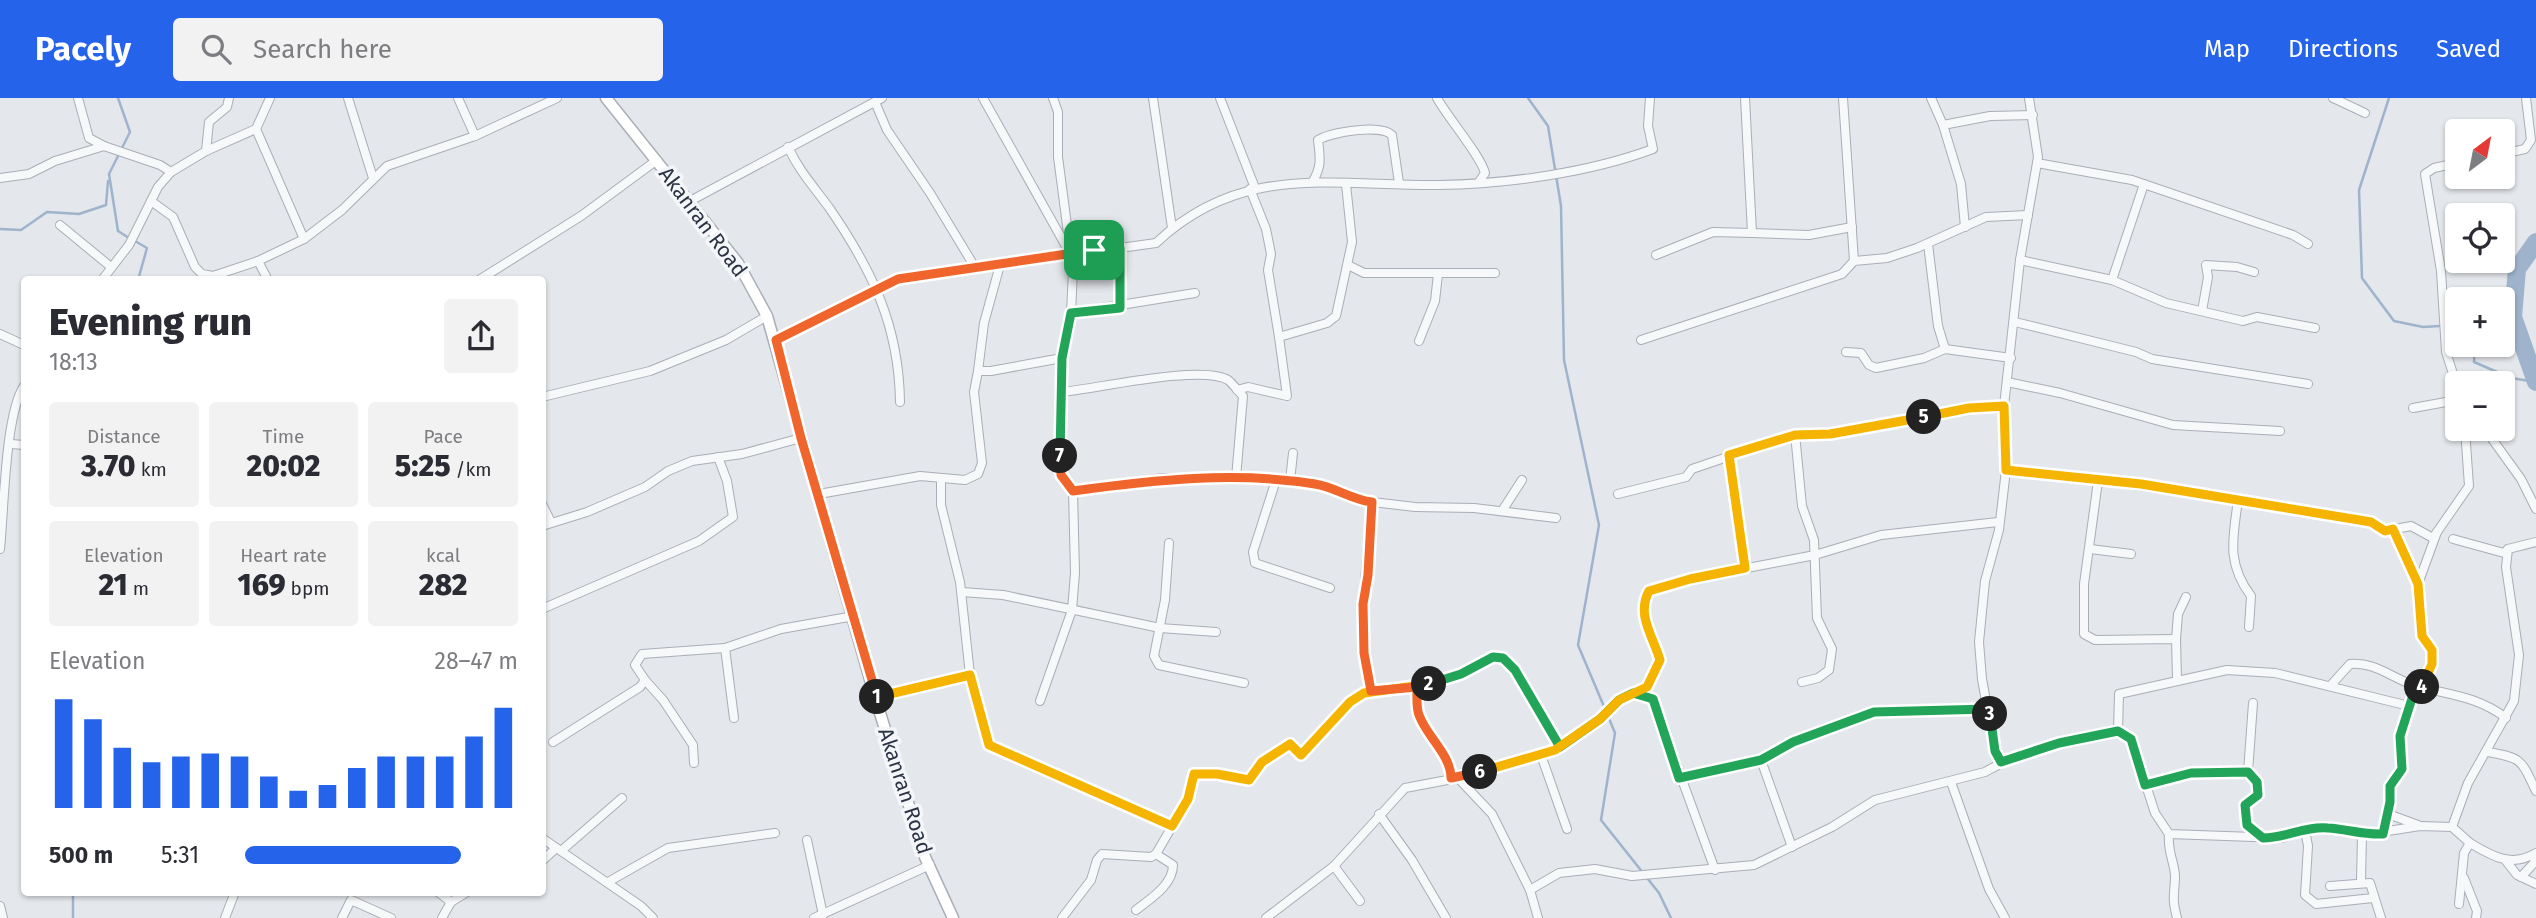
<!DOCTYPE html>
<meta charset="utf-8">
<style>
:root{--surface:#fff;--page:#f2f2f3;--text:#2b2b33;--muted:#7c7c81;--accent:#2563eb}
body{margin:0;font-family:"Fira Sans",sans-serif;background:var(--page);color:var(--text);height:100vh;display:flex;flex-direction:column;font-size:26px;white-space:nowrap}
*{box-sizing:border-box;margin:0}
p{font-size:23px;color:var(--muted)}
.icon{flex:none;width:38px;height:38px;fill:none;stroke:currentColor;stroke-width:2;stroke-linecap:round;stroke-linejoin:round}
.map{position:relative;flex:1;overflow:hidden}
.side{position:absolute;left:21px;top:178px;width:525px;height:620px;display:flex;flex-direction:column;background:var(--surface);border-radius:7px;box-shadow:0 2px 5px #0004}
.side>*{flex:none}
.needle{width:46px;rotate:32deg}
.fabs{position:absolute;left:2445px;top:21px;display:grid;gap:14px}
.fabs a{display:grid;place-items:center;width:70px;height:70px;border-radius:7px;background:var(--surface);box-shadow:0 2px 5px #0004;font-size:35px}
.pin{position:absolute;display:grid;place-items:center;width:60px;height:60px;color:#fff;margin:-30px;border-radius:14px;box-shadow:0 4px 10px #0006}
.km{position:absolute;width:35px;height:35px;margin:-18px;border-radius:50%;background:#222;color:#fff;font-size:19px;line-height:35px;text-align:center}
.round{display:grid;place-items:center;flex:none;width:74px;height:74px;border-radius:7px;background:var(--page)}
.head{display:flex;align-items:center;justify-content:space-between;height:119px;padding:0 28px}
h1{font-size:38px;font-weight:800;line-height:52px}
.metrics{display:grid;grid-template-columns:repeat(3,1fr);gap:10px;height:119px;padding:7px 28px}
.metrics div{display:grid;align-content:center;border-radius:7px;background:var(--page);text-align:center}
.metrics b{font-size:30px;font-weight:800}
.metrics small{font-size:19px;font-weight:400}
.metrics p{font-size:19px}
.chart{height:196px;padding:14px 28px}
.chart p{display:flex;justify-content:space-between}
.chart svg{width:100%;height:126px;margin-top:7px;stroke:var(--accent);stroke-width:6}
ul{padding:0 28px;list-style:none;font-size:23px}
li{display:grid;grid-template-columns:112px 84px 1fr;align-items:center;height:52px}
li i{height:18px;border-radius:9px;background:var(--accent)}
header{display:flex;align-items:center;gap:42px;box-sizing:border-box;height:98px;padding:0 35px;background:var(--accent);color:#fff}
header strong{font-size:33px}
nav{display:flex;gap:38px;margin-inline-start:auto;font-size:24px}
.search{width:490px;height:63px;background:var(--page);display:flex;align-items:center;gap:18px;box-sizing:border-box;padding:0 24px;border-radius:7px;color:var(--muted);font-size:26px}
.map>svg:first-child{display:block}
</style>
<header>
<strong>Pacely</strong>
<div class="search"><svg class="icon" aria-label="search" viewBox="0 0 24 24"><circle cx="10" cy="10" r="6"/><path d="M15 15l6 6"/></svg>Search here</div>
<nav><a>Map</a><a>Directions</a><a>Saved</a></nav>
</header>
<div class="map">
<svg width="2536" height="820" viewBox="0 0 2536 820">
<rect width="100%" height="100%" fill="#e4e7ec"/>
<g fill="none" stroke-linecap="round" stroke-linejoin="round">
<g stroke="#9fb4cc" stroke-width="2.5">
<polyline points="118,0 130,34 109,76 118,133 129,140"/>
<polyline points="1528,0 1548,28 1561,108 1564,262 1599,427 1578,547 1605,611"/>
<polyline points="2389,0 2359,92 2362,180 2394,223 2423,229 2457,227"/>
<polyline points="0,131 21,132 47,114 79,116 106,107 108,83"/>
<polyline points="135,143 147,150 138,182"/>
<polyline points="2475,247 2474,264 2511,280 2536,284"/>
<polyline points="1608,618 1615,635 1601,722 1659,795 1671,820"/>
<polyline points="73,794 73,820"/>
</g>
<polyline stroke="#9fb4cc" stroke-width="18" points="2536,144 2517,171 2513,219 2536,284"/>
<g stroke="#a9aeb7" stroke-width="10">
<g id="minor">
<polyline points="78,0 89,40 104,48"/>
<polyline points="348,0 373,80"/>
<polyline points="458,0 475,38"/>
<polyline points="983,0 1067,150"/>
<polyline points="1153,0 1172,130"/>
<polyline points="1220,0 1255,90"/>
<path d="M 1437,0 C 1448,20 1481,58 1485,75 L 1479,84"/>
<polyline points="1745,0 1752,135 1809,137 1852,129"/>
<polyline points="1843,0 1854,163"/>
<polyline points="1931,0 1943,27 1990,18 2033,17"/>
<polyline points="2333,0 2365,15"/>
<polyline points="875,4 887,32 930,95 976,171"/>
<polyline points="1943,27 1961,86 1965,129"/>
<polyline points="256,31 304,141"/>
<path d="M 788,49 C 799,73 815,90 830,111 C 872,172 899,228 900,304"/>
<polyline points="206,53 209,24 227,9 229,0"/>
<polyline points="2502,56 2525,51 2531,42 2526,0"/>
<polyline points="2037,65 2132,82 2293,137 2308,146"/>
<polyline points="2457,65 2434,70 2425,76 2441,173 2446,254 2457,288"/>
<polyline points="0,80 29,76 55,63 104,48 160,67 171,74"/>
<path d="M 1313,83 C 1322,68 1320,59 1318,42 C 1331,34 1381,26 1392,37 L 1399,85"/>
<polyline points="1250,91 1266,131 1271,156 1268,172 1279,239"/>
<polyline points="151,103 173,119 195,169 202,176 213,178 258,163 304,141 342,112 387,68 475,38 557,0"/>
<polyline points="690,103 882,0"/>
<polyline points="60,127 111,169"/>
<polyline points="1928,146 1938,228 1945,251"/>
<polyline points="1656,157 1713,134 1752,135"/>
<polyline points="2020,162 2112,182 2166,205 2243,223 2257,219 2315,230"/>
<polyline points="258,163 268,182"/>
<polyline points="1348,167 1364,175 1495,175"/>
<polyline points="102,182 129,147 158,89 171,74 206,53 256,31 270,0"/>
<polyline points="479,182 581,118 657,62"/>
<polyline points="2112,182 2144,86"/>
<polyline points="1120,210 1120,151"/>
<polyline points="2202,213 2208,179 2206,167 2237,169 2254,174"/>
<polyline points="1071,215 1195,195"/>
<polyline points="2015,224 2136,254 2152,261 2308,286"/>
<polyline points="0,236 24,247"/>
<path d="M 776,242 L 898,181 L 1156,145 C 1242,64 1333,88 1438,87 C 1507,86 1588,75 1653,51 L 1648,28 L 1650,0"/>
<polyline points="1641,242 1842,176 1854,163 1887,160 1917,150 1986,119 2028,117"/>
<polyline points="1419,243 1435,203 1438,176"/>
<polyline points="1846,254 1861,255 1869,267 1876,270 1924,260 1945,251 2011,260"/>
<polyline points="978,273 984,225 1000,167"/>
<polyline points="2007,284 2060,295 2173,327 2280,333"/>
<polyline points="1237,292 1248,289 1287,298 1279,239 1327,225 1336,218 1352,144 1346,86"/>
<path d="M 1062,294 C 1095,291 1202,266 1228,282 C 1233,286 1238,293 1243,298 L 1236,380"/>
<polyline points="542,299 650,273 726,242 767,218"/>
<polyline points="2413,310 2457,302"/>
<polyline points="2485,331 2521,381 2536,411"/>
<polyline points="1795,336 1802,408 1814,442 1817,520 1832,551 1829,572 1818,580 1802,584"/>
<polyline points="11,346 24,347"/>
<polyline points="1729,357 1745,470"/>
<path d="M 2006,372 C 2128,384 2249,404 2371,424 L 2385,433 L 2411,428 L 2433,440 L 2437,434"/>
<polyline points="941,381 941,407 960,484 970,577 989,647 1172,728"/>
<polyline points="1276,382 1253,454 1255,465 1330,490"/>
<polyline points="1290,383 1293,355"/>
<polyline points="2098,383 2084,486 2084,536 2095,542 2176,541 2177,581"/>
<polyline points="1073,393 1163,380 1276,382 1319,386 1364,403 1415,409 1474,410 1556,420"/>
<polyline points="819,396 920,378 965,382 978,376 982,365 974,294 978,273 991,273 1062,260"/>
<polyline points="1618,396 1686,379 1692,371 1795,336 1830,336 1969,310 2004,308"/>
<path d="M 2238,402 C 2233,440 2226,465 2251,498 L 2249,529"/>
<polyline points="542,406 551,424"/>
<polyline points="1502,413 1522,382"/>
<polyline points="542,428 587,414 645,389 668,373 692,363 742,356 801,340"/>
<polyline points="2393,431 2418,486"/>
<polyline points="2453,441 2504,455 2508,451"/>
<polyline points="1169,445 1165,502 1154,558 1159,567 1244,585"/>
<path d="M 0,451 C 4,413 5,316 24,288"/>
<polyline points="2090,451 2131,456"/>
<polyline points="962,494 1003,497 1160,530 1216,534"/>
<polyline points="542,511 699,443 733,419 727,383 718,359"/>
<polyline points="2176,541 2178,516 2186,499"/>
<polyline points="725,550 734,620"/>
<polyline points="645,582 663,602 693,647 694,665"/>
<path d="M 2331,587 L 2350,566 C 2374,563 2393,581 2416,588 C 2449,597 2477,598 2506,620"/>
<path d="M 1417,589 C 1417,598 1416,609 1419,617 C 1427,639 1451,657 1451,680"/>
<polyline points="2422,589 2432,566 2432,552 2422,538 2418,486 2437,434 2469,388 2465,331"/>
<polyline points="1371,593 1364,555 1363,506 1372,404"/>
<polyline points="1633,595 1653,602 1715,772"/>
<polyline points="875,599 970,577"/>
<polyline points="1040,603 1072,512 1075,475 1073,393 1061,377 1059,333 1062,260 1071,215 1073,173 1058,59 1058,14 1053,0"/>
<polyline points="2253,605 2248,674 2257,684 2258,697 2245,707 2247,727 2260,738"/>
<polyline points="2118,633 2119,596 2227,572 2275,575 2409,608"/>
<polyline points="553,644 640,589 645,582 635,567 642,556 725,550 781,531 854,518"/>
<path d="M 2488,654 C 2523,660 2521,662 2536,693"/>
<polyline points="1541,657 1567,731"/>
<polyline points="1761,662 1793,644 1874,614 1989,611"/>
<polyline points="2001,664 1995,653 1982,581 1979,544 1985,483 1999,432 2006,372 2004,308 2020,162 2038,59 2029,0"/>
<polyline points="1458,680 1492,716 1530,792 1538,820"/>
<polyline points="1679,680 1761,662 1792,749"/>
<polyline points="1951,684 1989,791 2005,820"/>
<polyline points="2145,687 2191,675 2248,674"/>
<polyline points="1379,716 1412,762 1446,820"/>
<polyline points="2388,716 2418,727"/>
<polyline points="2452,729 2468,685 2514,603 2519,557 2506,469 2508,451 2536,444"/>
<polyline points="2305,732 2308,748 2305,797 2316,806 2373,800"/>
<path d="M 2169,736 C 2167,755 2176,767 2175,781 C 2174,799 2172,800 2177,820"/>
<polyline points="2383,736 2390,704 2390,688 2402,671 2400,638 2416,588"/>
<polyline points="542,740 641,808 653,820"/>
<polyline points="807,742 823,817"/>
<path d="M 2470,745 C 2492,758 2511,770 2536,755"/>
<polyline points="561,753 622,700"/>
<polyline points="542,763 556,750"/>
<polyline points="2506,763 2517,777 2536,786"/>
<polyline points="1334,768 1360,803"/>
<polyline points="2521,779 2534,765 2536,756"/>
<polyline points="2464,780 2477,813 2476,820"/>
<polyline points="608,784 668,750 775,735"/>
<polyline points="2361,784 2362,737"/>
<polyline points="2330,788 2370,785 2381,820"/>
<path d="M 1530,792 L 1559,775 L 1595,771 L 1632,778 L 1754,767 L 1832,729 L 1875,702 L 1985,674 C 2026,650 2073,642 2118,633 L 2131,641 L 2155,715 L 2169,736 L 2282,740 L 2305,732 L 2328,729 L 2362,737 L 2420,728 L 2452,729 L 2470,745 L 2464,755 L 2459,806"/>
<polyline points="438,794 451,804 442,820"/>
<polyline points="451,804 467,794"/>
<polyline points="0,808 3,820"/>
<path d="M 1136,812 C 1150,801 1173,787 1173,767 L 1156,756"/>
<polyline points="225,820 235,794"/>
<polyline points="342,820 351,802 391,820"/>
<polyline points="814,820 930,767"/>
<polyline points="1062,820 1091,782 1097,762 1102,756 1151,759 1156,756 1188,701 1194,676 1217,676 1249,682 1262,664 1290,646 1301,657 1350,604 1364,595 1417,589 1461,576 1493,559 1503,560 1515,572 1560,649"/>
<path d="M 1266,820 L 1334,768 L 1405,690 L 1458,680 L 1555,652 L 1600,621 L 1619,602 L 1647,589 L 1660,562 C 1653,538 1636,517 1649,493 L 1690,481 L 1815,457 L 1881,437 L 1998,424"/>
</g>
</g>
<g stroke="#a9aeb7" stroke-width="13">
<polyline id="secondary" points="606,0 738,165 767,218 875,599 925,759 953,820"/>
</g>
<use href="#minor" stroke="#f7f8fa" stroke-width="8"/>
<use href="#secondary" stroke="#fff" stroke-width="10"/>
</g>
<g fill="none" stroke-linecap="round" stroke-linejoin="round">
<g stroke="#fff" stroke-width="14">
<polyline id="split-1" points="877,599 801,340 776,242 898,181 1094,152"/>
</g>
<g stroke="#fff" stroke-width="14">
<polyline id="split-2" points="877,599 970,577 989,647 1172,728 1188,701 1194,676 1217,676 1249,682 1262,664 1290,646 1301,657 1350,604 1364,595 1429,586"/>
</g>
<g stroke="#fff" stroke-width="14">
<polyline id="split-3" points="1429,586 1461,576 1493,559 1503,560 1515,572 1560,649 1600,621 1619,602 1633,595 1653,601 1679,680 1761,662 1793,644 1874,614 1989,611 1990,616"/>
</g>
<g stroke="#fff" stroke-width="14">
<path id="split-4" d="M 1990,616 L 1995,653 L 2001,664 L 2059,645 L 2118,633 L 2131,641 L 2145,687 L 2191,675 L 2248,674 L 2257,684 L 2258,697 L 2245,707 L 2247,727 L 2263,740 C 2285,740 2305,728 2328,730 C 2347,731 2363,737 2383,736 L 2390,704 L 2390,688 L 2402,671 L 2400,638 L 2416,588 L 2422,589"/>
</g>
<g stroke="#fff" stroke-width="14">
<polyline id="split-5" points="1924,319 1969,310 2004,308 2006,372 2141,386 2371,424 2385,433 2393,431 2418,486 2422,538 2432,552 2432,566 2422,589"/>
</g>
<g stroke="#fff" stroke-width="14">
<path id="split-6" d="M 1480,674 L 1555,652 L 1600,621 L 1619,602 L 1647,589 L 1660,562 C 1653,538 1636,517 1649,493 L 1690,481 L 1745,470 L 1729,357 L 1795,337 L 1830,336 L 1924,319"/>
</g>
<g stroke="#fff" stroke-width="14">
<path id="split-7" d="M 1060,358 L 1061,377 L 1073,393 C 1153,382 1234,373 1315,386 C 1335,389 1352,402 1372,404 L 1368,477 L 1363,506 L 1364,555 L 1371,593 L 1417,589 C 1417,598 1416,609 1419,617 C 1427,639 1451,657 1451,680 L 1480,674"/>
</g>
<g stroke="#fff" stroke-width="14">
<polyline id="split-8" points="1060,358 1062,260 1071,215 1120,210 1120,150 1094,152"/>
</g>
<use href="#split-1" stroke="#f0652b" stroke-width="9"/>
<use href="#split-2" stroke="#f5b400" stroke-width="9"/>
<use href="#split-3" stroke="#22a559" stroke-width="9"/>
<use href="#split-4" stroke="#22a559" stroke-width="9"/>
<use href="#split-5" stroke="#f5b400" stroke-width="9"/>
<use href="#split-6" stroke="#f5b400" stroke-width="9"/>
<use href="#split-7" stroke="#f0652b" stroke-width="9"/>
<use href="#split-8" stroke="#22a559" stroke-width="9"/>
</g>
<g text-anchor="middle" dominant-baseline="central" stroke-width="7" stroke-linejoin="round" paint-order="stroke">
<g font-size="21" fill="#2b3445" stroke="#f4f6f9">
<text transform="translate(703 124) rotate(53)">Akanran Road</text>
<text transform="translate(905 693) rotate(72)">Akanran Road</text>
</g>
</g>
</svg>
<div class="fabs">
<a><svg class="needle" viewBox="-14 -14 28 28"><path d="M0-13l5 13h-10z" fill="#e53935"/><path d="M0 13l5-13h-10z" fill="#7c7c81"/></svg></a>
<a><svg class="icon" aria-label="locate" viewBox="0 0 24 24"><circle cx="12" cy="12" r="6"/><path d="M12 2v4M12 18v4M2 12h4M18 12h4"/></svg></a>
<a>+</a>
<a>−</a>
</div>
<div class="pin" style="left:1094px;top:152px;background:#1e9e55"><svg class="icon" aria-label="arrive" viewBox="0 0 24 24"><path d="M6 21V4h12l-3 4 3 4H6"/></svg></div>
<b class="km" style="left:877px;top:599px">1</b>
<b class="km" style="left:1429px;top:586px">2</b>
<b class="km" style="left:1990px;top:616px">3</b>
<b class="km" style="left:2422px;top:589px">4</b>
<b class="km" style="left:1924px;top:319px">5</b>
<b class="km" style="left:1480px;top:674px">6</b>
<b class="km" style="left:1060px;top:358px">7</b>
<section class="side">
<div class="head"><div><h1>Evening run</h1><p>18:13</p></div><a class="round"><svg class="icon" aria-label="share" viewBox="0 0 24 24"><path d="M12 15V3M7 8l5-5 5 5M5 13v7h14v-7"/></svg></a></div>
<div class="metrics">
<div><p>Distance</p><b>3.70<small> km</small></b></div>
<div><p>Time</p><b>20:02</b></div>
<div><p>Pace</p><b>5:25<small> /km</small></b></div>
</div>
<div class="metrics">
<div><p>Elevation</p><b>21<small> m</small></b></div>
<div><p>Heart rate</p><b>169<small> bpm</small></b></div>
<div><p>kcal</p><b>282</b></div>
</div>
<div class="chart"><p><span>Elevation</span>28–47 m</p>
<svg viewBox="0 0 160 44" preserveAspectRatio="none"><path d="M5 44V6M15 44V13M25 44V23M35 44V28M45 44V26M55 44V25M65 44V26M75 44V33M85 44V38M95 44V36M105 44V30M115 44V26M125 44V26M135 44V26M145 44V19M155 44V9"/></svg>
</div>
<ul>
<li><b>500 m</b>5:31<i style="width:79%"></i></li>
</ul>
</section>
</div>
